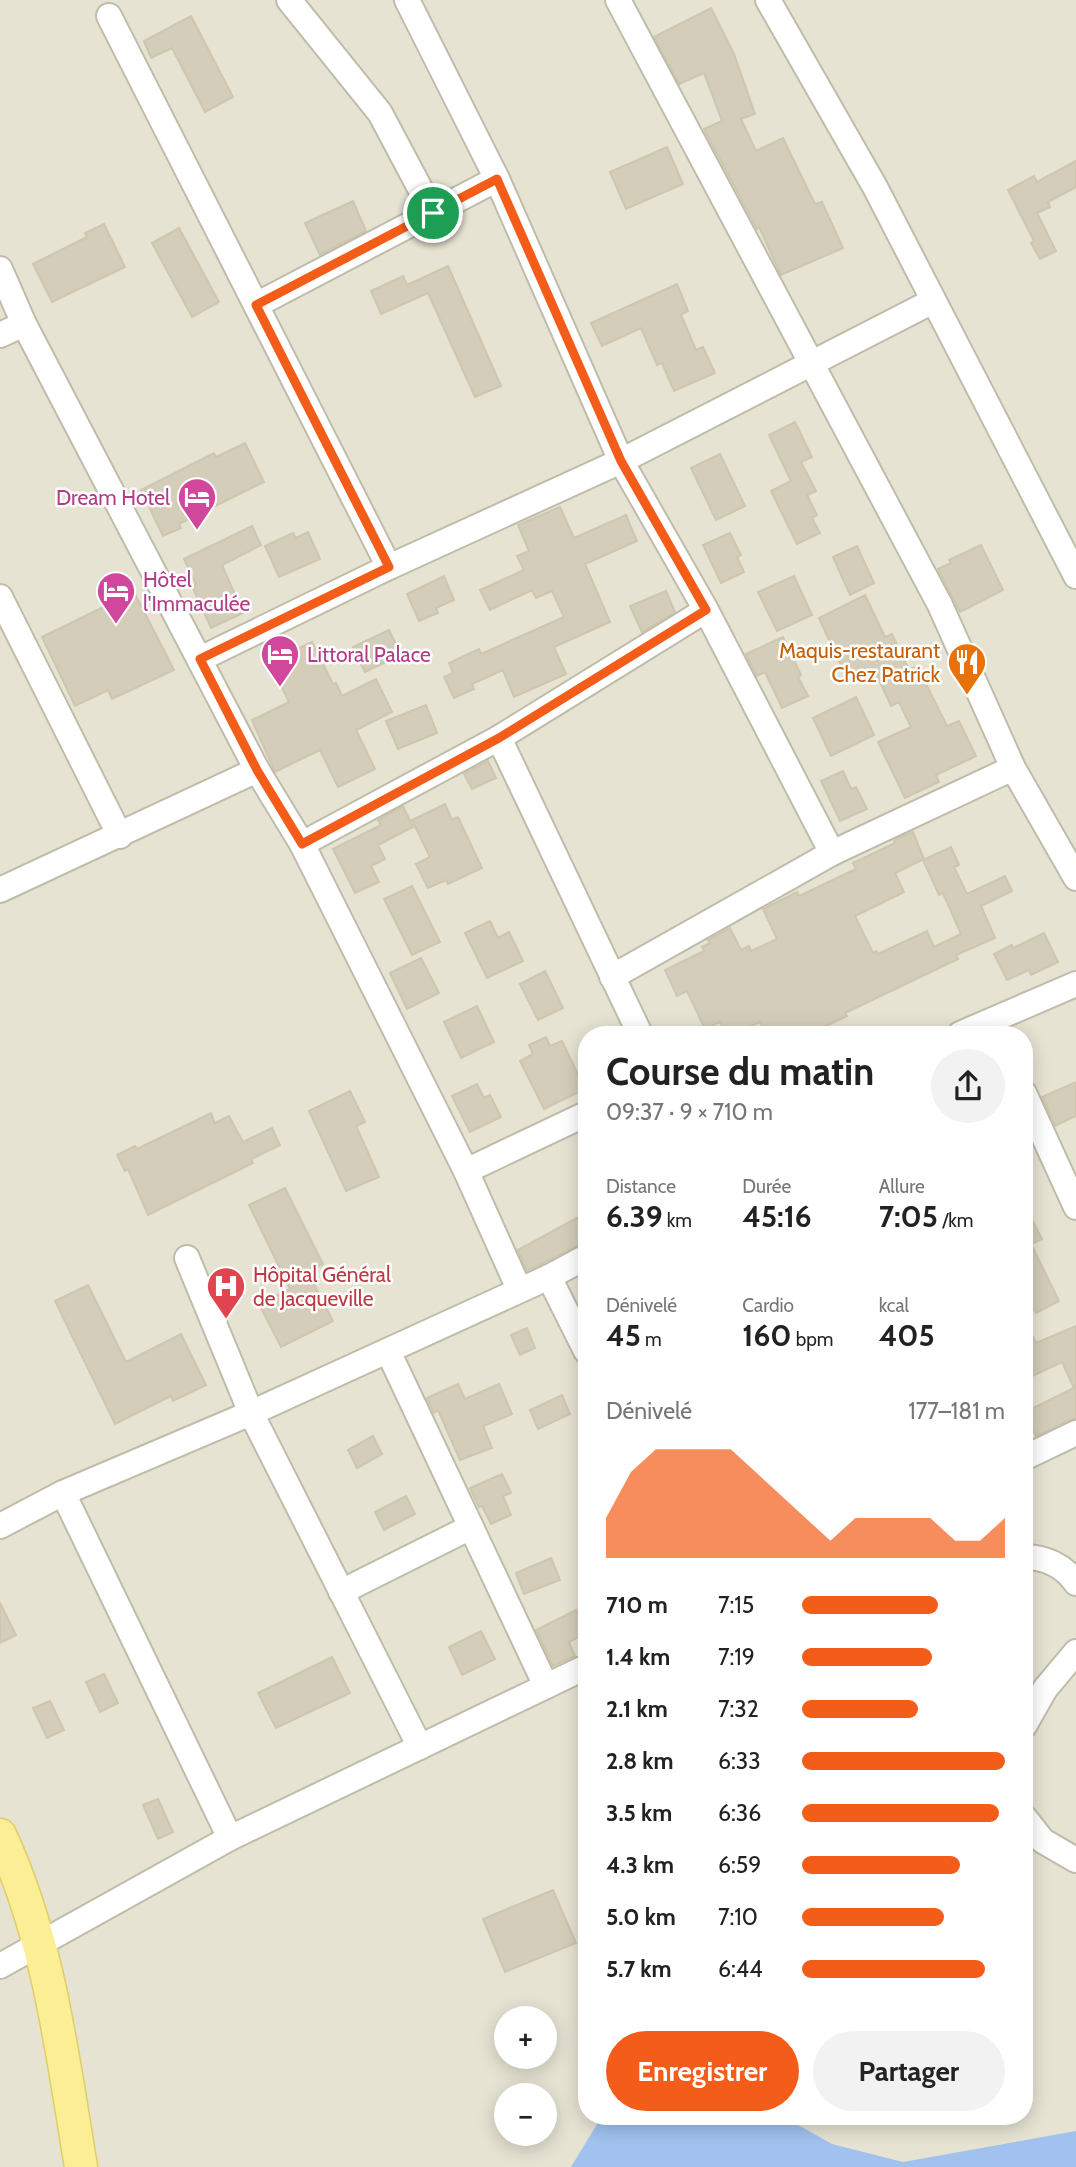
<!DOCTYPE html>
<html lang="fr">
<meta charset="utf-8">
<style>
:root{--surface:#fff;--page:#f2f2f2;--text:#222;--muted:#767676;--accent:#f45d19}
body{margin:0;font-family:Cabin,sans-serif;background:var(--page);color:var(--text);height:100vh;display:flex;flex-direction:column;font-size:26px;white-space:nowrap}
*{box-sizing:border-box;margin:0}
p{font-size:23px;color:var(--muted)}
.icon{flex:none;width:38px;height:38px;fill:none;stroke:currentColor;stroke-width:2;stroke-linecap:round;stroke-linejoin:round}
.map{position:relative;flex:1;overflow:hidden}
.side{position:absolute;left:578px;top:1026px;width:455px;height:1099px;display:flex;flex-direction:column;background:var(--surface);border-radius:28px;box-shadow:0 4px 18px #0003}
.side>*{flex:none}
.tools{position:absolute;left:494px;top:2006px;display:grid;gap:14px}
.tools a{display:grid;place-items:center;width:63px;height:63px;border-radius:50%;background:var(--surface);box-shadow:0 4px 18px #0003;font-size:35px}
.pin{position:absolute;display:grid;place-items:center;width:60px;height:60px;color:#fff;margin:-30px;border:4px solid #fff;border-radius:50%;box-shadow:0 2px 7px #0007}
.round{display:grid;place-items:center;flex:none;width:74px;height:74px;border-radius:37px;background:var(--page)}
.summary{display:flex;align-items:center;justify-content:space-between;height:119px;padding:0 28px}
h1{font-size:38px;font-weight:700;line-height:52px}
.figures{display:grid;grid-template-columns:repeat(3,1fr);gap:10px;height:119px;padding:7px 28px}
.figures div{display:grid;align-content:center}
.figures b{font-size:30px;font-weight:700}
.figures small{font-size:19px;font-weight:400}
.figures p{font-size:19px}
.chart{height:196px;padding:14px 28px}
.chart p{display:flex;justify-content:space-between}
.chart svg{width:100%;height:126px;margin-top:7px;fill:var(--accent);opacity:.7}
.button{display:flex;gap:14px;margin-top:auto;padding:14px 28px}
.button a{flex:1;height:80px;border-radius:42px;background:var(--accent);color:#fff;font-size:28px;font-weight:700;line-height:80px;text-align:center}
.button a+a{background:var(--page);color:var(--text)}
ul{padding:0 28px;list-style:none;font-size:23px}
li{display:grid;grid-template-columns:112px 84px 1fr;align-items:center;height:52px}
li i{height:18px;border-radius:9px;background:var(--accent)}
.map>svg:first-child{display:block}
</style>
<div class="map">
<svg width="1076" height="2167" viewBox="0 0 1076 2167">
<rect width="100%" height="100%" fill="#f2f0e4"/>
<path fill="#e6e3d3" fill-rule="evenodd" d="M 0,0 L 1076,0 L 1076,2167 L 0,2167 ZM 586,1034 L 1024,1034 L 1024,2116 L 586,2116 ZM 506,2018 L 544,2018 L 544,2056 L 506,2056 ZM 506,2095 L 544,2095 L 544,2133 L 506,2133 Z"/>
<polygon fill="#a1c2ee" points="602,2116 782,2116 832,2144 903,2162 1076,2131 1076,2167 571,2167"/>
<g fill="#d3cdba" stroke="#cec6ae" stroke-width="2">
<polygon points="711,8 734,54 755,114 741,119 756,151 783,138 815,204 822,202 843,248 781,275 759,227 757,229 704,129 722,121 704,73 679,84 654,37"/>
<polygon points="191,16 233,97 205,112 172,48 151,58 144,41"/>
<polygon points="667,147 683,184 626,209 610,172"/>
<polygon points="1076,161 1076,187 1048,202 1050,207 1037,213 1056,251 1040,259 1031,243 1034,241 1008,190 1034,176 1037,182"/>
<polygon points="353,201 366,231 320,255 305,223"/>
<polygon points="104,224 125,267 52,302 33,264 87,237 85,233"/>
<polygon points="179,228 219,302 192,317 152,243"/>
<polygon points="448,266 501,386 475,397 428,293 381,314 371,291 403,276 407,285"/>
<polygon points="677,284 688,311 681,315 696,350 703,347 715,373 674,391 662,363 657,365 641,328 602,346 591,323"/>
<polygon points="795,422 812,457 801,462 816,491 807,495 817,515 812,518 820,533 797,544 771,491 791,481 769,435"/>
<polygon points="245,443 264,482 179,524 181,528 163,536 141,490 214,453 216,457"/>
<polygon points="720,454 745,506 716,520 691,468"/>
<polygon points="560,507 574,538 626,515 637,541 585,564 610,622 554,647 566,674 514,697 503,670 472,684 474,689 454,698 444,677 453,673 449,663 479,649 481,654 564,617 552,591 536,598 532,590 490,610 480,590 524,570 517,556 529,551 518,525"/>
<polygon points="252,526 261,545 222,565 243,613 211,628 192,586 196,584 184,559"/>
<polygon points="308,532 320,559 279,577 265,546 293,533 296,538"/>
<polygon points="730,533 741,555 737,557 744,572 721,583 703,545"/>
<polygon points="981,545 1003,590 960,612 938,569 951,563 949,560"/>
<polygon points="857,546 874,583 850,595 833,557"/>
<polygon points="444,576 454,600 436,608 438,613 419,621 407,594"/>
<polygon points="794,576 812,615 777,631 758,592"/>
<polygon points="666,591 675,612 642,632 630,606"/>
<polygon points="134,592 174,670 112,699 108,690 75,706 42,637"/>
<polygon points="865,595 885,637 892,634 909,670 917,666 947,726 959,721 976,756 936,775 939,782 905,798 878,742 911,727 899,702 891,706 874,669 848,681 819,618"/>
<polygon points="389,630 401,655 365,672 353,647"/>
<polygon points="783,637 801,675 798,677 808,696 782,708 765,672 757,676 746,654"/>
<polygon points="312,642 333,684 336,683 342,696 376,679 392,712 356,730 375,769 338,787 320,750 275,772 252,720 289,702 267,656 294,643 297,649"/>
<polygon points="856,697 874,735 831,756 813,718"/>
<polygon points="426,705 437,733 398,749 386,721"/>
<polygon points="488,761 496,778 472,789 464,774"/>
<polygon points="843,771 851,789 856,787 867,809 840,821 821,781"/>
<polygon points="445,804 452,820 458,817 482,868 448,884 446,880 428,888 416,864 430,857 412,820"/>
<polygon points="403,806 413,827 378,845 385,859 371,866 379,882 355,893 333,849 381,825 378,820"/>
<polygon points="913,832 924,859 895,873 904,892 855,916 873,953 876,951 878,954 927,931 934,947 961,934 943,893 939,895 923,860 951,847 959,865 954,867 967,894 1005,876 1012,891 981,906 995,938 956,955 958,959 845,1013 847,1016 809,1034 766,1034 760,1022 733,1034 726,1034 720,1022 705,1029 687,991 677,996 665,970 704,951 702,947 710,943 708,940 730,928 741,950 749,946 751,951 777,939 763,909 797,892 799,896 856,869 853,863 895,843 894,840"/>
<polygon points="412,886 440,942 412,955 384,899"/>
<polygon points="490,921 498,938 509,932 523,961 487,978 465,933"/>
<polygon points="1044,933 1058,962 1031,975 1029,970 1007,980 994,954 1012,945 1013,948"/>
<polygon points="421,958 439,993 407,1009 390,973"/>
<polygon points="545,971 563,1008 538,1020 520,984"/>
<polygon points="477,1006 494,1042 461,1058 444,1022"/>
<polygon points="546,1037 550,1046 562,1041 585,1089 544,1109 520,1061 533,1054 529,1045"/>
<polygon points="1076,1082 1076,1116 1055,1126 1042,1097"/>
<polygon points="477,1084 484,1098 490,1095 501,1117 470,1132 452,1096"/>
<polygon points="350,1091 365,1122 356,1126 379,1177 346,1191 309,1111"/>
<polygon points="211,1113 215,1123 229,1116 243,1142 272,1128 280,1145 251,1159 253,1163 148,1215 128,1169 125,1171 117,1155 135,1146 137,1149"/>
<polygon points="285,1188 323,1264 308,1272 333,1321 281,1347 259,1304 290,1289 249,1205"/>
<polygon points="1024,1204 1042,1239 1031,1244 1059,1301 1036,1313 1024,1290"/>
<polygon points="586,1213 586,1242 527,1271 518,1250"/>
<polygon points="88,1285 126,1362 181,1334 206,1385 173,1401 171,1396 115,1424 55,1301"/>
<polygon points="1024,1319 1036,1343 1076,1326 1076,1418 1036,1436 1025,1412 1074,1388 1062,1362 1024,1380"/>
<polygon points="527,1328 535,1348 520,1355 511,1335"/>
<polygon points="458,1384 465,1399 499,1384 512,1414 483,1426 492,1448 460,1460 438,1410 434,1413 427,1398"/>
<polygon points="562,1395 570,1414 538,1429 530,1410"/>
<polygon points="373,1436 382,1454 357,1468 348,1450"/>
<polygon points="502,1474 511,1493 503,1496 511,1515 491,1524 482,1506 479,1507 470,1488"/>
<polygon points="406,1496 415,1514 384,1530 375,1512"/>
<polygon points="551,1558 560,1580 524,1594 516,1573"/>
<polygon points="0,1603 16,1635 0,1643"/>
<polygon points="576,1610 586,1633 569,1642 575,1656 553,1666 536,1630"/>
<polygon points="481,1631 495,1659 462,1675 449,1647"/>
<polygon points="332,1657 350,1693 276,1728 258,1693"/>
<polygon points="104,1674 118,1703 100,1712 86,1682"/>
<polygon points="50,1701 64,1730 47,1738 33,1708"/>
<polygon points="158,1799 173,1832 158,1839 143,1805"/>
<polygon points="553,1890 576,1943 505,1972 483,1919"/>
</g>
<g fill="none" stroke-linecap="round" stroke-linejoin="round">
<g stroke="#c0bcaa" stroke-width="28">
<g id="minor">
<polyline points="289,0 380,113 433,213"/>
<polyline points="407,0 497,179 621,461 706,610 832,853"/>
<polyline points="618,0 940,605 1013,768 1076,878"/>
<polyline points="768,0 875,187 1076,576"/>
<polyline points="109,16 389,567"/>
<polyline points="0,269 24,324 257,770 302,844 466,1171 519,1289"/>
<polyline points="256,305 497,179"/>
<polyline points="0,335 24,324"/>
<polyline points="0,597 120,836"/>
<polyline points="200,659 389,567 621,461 933,301"/>
<polyline points="499,738 640,1034"/>
<polyline points="302,844 499,738 706,610"/>
<polyline points="0,890 257,770"/>
<polyline points="612,977 832,853 1013,768"/>
<polyline points="960,1034 1076,984"/>
<polyline points="1024,1093 1076,1207"/>
<polyline points="466,1171 586,1114"/>
<polyline points="187,1258 251,1413 420,1747"/>
<polyline points="549,1277 586,1351"/>
<polyline points="388,1351 546,1686"/>
<polyline points="1024,1458 1076,1433"/>
<polyline points="63,1493 230,1838"/>
<polyline points="0,1526 63,1493 251,1413 549,1277 586,1257"/>
<path d="M 1024,1557 C 1045,1557 1064,1566 1076,1583"/>
<polyline points="341,1592 471,1527"/>
<polyline points="1024,1726 1045,1689 1076,1652"/>
<polyline points="1024,1817 1043,1841 1076,1860"/>
<polyline points="0,1966 230,1838 586,1667"/>
</g>
</g>
<g stroke="#e0ce64" stroke-width="35">
<path id="major" d="M 0,1835 C 49,1940 62,2053 81,2167"/>
</g>
<use href="#minor" stroke="#fff" stroke-width="24"/>
<use href="#major" stroke="#fbee94" stroke-width="32"/>
</g>
<g fill="none" stroke-linecap="round" stroke-linejoin="round">
<g stroke="#fff" stroke-width="14">
<polygon id="route" points="497,179 621,461 706,610 499,738 302,844 257,770 200,659 389,567 256,305"/>
</g>
<use href="#route" stroke="#f45d19" stroke-width="9"/>
</g>
<defs>
<g id="hotel-pin" transform="scale(2.0125)"><path d="M0 17L-7.5 6A9.5 9.5 0 1 1 7.5 6Z" fill="#d1479c" stroke="#fff"/><path d="M-6-4.5h1.5V1H6V5H4.5V3h-9V5H-6ZM-4 0a1.8 1.8 0 1 1 3.6 0ZM.5 0V-2.5h3Q6-2.5 6 0Z" fill="#fff"/></g>
<g id="restaurant-pin" transform="scale(2.0125)"><path d="M0 17L-7.5 6A9.5 9.5 0 1 1 7.5 6Z" fill="#e8710a" stroke="#fff"/><path d="M-5-6h1v4h1v-4h1v4h1v-4h1v5L-1.5 .5V6h-2V.5L-5-1ZM5-6V6H3V1.5H1.5Q1.5-4 5-6Z" fill="#fff"/></g>
<g id="hospital-pin" transform="scale(2.0125)"><path d="M0 17L-7.5 6A9.5 9.5 0 1 1 7.5 6Z" fill="#e0444e" stroke="#fff"/><path d="M-5-5h3v3.5h4V-5h3V5h-3V1.5h-4V5h-3Z" fill="#fff"/></g>
</defs>
<g fill-rule="evenodd">
<use href="#hotel-pin" x="197" y="497"/>
<use href="#hotel-pin" x="116" y="591"/>
<use href="#hotel-pin" x="280" y="654"/>
<use href="#restaurant-pin" x="967" y="662"/>
<use href="#hospital-pin" x="226" y="1286"/>
</g>
<g text-anchor="middle" dominant-baseline="central" stroke-width="5" stroke-linejoin="round" paint-order="stroke">
<g font-size="21" fill="#b23c85" stroke="#fff" text-anchor="start">
<text x="170" y="497" text-anchor="end">Dream Hotel</text>
<text x="143" y="579">Hôtel<tspan x="143" dy="24">l'Immaculée</tspan></text>
<text x="307" y="654">Littoral Palace</text>
</g>
<g font-size="21" fill="#c56008" stroke="#fff" text-anchor="end">
<text x="940" y="650">Maquis-restaurant<tspan x="940" dy="24">Chez Patrick</tspan></text>
</g>
<g font-size="21" fill="#be3a42" stroke="#fff" text-anchor="start">
<text x="253" y="1274">Hôpital Général<tspan x="253" dy="24">de Jacqueville</tspan></text>
</g>
</g>
</svg>
<div class="tools">
<a>+</a>
<a>−</a>
</div>
<div class="pin" style="left:433px;top:213px;background:#1e9e55"><svg class="icon" aria-label="arrive" viewBox="0 0 24 24"><path d="M6 21V4h12l-3 4 3 4H6"/></svg></div>
<section class="side">
<div class="summary"><div><h1>Course du matin</h1><p>09:37 · 9 × 710 m</p></div><a class="round"><svg class="icon" aria-label="share" viewBox="0 0 24 24"><path d="M12 15V3M7 8l5-5 5 5M5 13v7h14v-7"/></svg></a></div>
<div class="figures">
<div><p>Distance</p><b>6.39<small> km</small></b></div>
<div><p>Durée</p><b>45:16</b></div>
<div><p>Allure</p><b>7:05<small> /km</small></b></div>
</div>
<div class="figures">
<div><p>Dénivelé</p><b>45<small> m</small></b></div>
<div><p>Cardio</p><b>160<small> bpm</small></b></div>
<div><p>kcal</p><b>405</b></div>
</div>
<div class="chart"><p><span>Dénivelé</span>177–181 m</p>
<svg viewBox="0 0 160 44" preserveAspectRatio="none"><path d="M0 44V30L10 14L20 6L30 6L40 6L50 6L60 14L70 22L80 30L90 38L100 30L110 30L120 30L130 30L140 38L150 38L160 30V44z"/></svg>
</div>
<ul>
<li><b>710 m</b>7:15<i style="width:67%"></i></li>
<li><b>1.4 km</b>7:19<i style="width:64%"></i></li>
<li><b>2.1 km</b>7:32<i style="width:57%"></i></li>
<li><b>2.8 km</b>6:33<i style="width:100%"></i></li>
<li><b>3.5 km</b>6:36<i style="width:97%"></i></li>
<li><b>4.3 km</b>6:59<i style="width:78%"></i></li>
<li><b>5.0 km</b>7:10<i style="width:70%"></i></li>
<li><b>5.7 km</b>6:44<i style="width:90%"></i></li>
</ul>
<div class="button"><a>Enregistrer</a><a>Partager</a></div>
</section>
</div>
